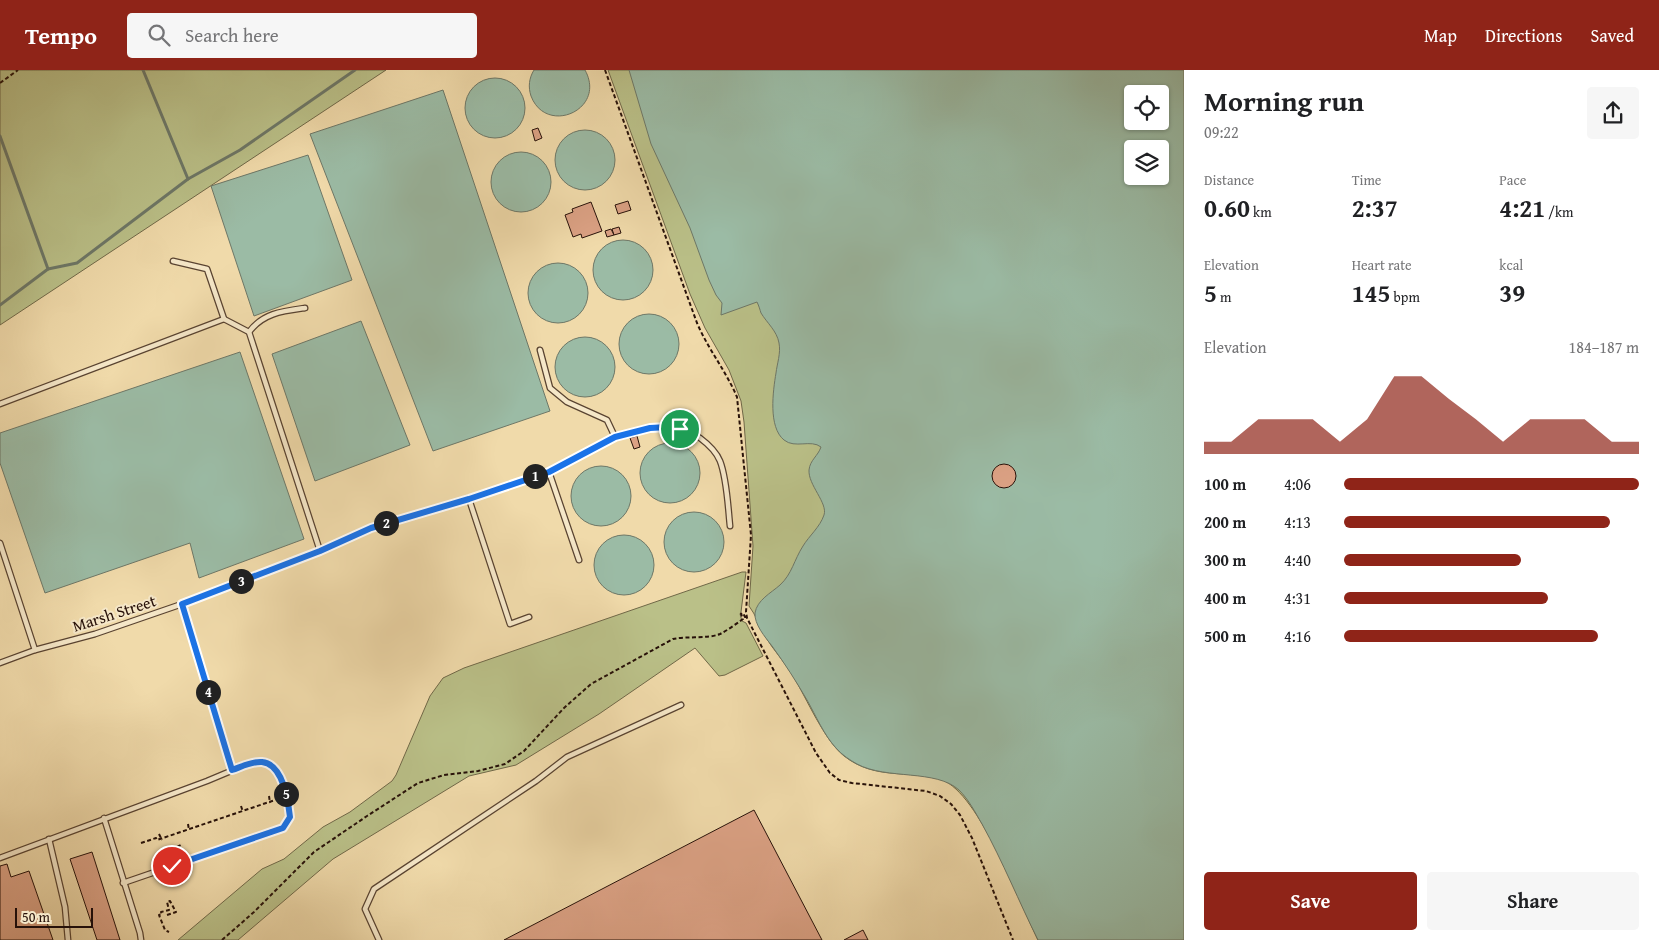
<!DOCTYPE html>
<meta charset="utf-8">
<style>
:root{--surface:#fff;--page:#f6f6f6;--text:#202124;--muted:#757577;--accent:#8f2418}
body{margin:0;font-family:"Gentium Book Plus",serif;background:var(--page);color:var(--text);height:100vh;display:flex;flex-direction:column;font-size:19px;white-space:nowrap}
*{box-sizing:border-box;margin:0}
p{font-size:16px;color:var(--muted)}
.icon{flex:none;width:28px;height:28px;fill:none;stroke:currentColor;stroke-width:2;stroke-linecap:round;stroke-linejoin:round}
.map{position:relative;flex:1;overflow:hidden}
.drawer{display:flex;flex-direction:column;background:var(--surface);width:475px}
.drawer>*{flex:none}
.controls{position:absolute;left:1124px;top:15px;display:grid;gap:10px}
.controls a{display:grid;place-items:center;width:45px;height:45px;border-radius:5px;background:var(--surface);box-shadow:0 1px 4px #0004;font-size:25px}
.scale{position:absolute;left:15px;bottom:12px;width:78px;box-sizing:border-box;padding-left:5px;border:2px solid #271109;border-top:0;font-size:14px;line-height:18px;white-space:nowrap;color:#271109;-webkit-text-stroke:4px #f5e7c8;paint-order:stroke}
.pin{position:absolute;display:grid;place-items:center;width:42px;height:42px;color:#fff;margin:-21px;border:2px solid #fff;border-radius:50%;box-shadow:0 1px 5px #0007}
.km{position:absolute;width:25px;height:25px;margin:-12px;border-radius:50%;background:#222;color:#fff;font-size:14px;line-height:25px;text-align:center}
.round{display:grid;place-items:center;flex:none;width:52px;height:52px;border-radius:5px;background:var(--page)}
.headline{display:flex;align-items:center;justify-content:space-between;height:85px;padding:0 20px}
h1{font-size:28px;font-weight:700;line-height:38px}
.figures{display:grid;grid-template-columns:repeat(3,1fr);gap:8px;height:85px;padding:5px 20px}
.figures div{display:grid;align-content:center}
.figures b{font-size:25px;font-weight:700}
.figures small{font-size:14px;font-weight:400}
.figures p{font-size:14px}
.chart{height:140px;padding:10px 20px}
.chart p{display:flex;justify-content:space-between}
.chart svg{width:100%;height:90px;margin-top:5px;fill:var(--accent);opacity:.7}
.button{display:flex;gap:10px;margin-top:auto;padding:10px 20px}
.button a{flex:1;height:58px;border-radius:5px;background:var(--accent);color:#fff;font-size:20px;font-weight:700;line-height:58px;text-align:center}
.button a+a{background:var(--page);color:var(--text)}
ul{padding:0 20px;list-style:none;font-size:16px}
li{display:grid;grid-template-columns:80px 60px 1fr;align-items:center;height:38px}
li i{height:12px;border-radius:6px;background:var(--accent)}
header{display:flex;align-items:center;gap:30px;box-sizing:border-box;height:70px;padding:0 25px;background:var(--accent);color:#fff}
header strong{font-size:24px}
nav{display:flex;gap:28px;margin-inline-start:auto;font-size:18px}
.search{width:350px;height:45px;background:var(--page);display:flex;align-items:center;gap:12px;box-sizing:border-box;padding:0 18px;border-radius:5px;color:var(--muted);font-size:19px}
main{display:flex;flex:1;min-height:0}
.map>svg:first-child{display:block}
</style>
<header>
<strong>Tempo</strong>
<div class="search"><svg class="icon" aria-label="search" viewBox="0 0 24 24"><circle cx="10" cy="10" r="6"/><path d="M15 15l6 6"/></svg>Search here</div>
<nav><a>Map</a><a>Directions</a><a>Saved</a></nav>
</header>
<main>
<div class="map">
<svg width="1184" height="870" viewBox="0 0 1184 870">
<rect width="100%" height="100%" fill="#f0daaa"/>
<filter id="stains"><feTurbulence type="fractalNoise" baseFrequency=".004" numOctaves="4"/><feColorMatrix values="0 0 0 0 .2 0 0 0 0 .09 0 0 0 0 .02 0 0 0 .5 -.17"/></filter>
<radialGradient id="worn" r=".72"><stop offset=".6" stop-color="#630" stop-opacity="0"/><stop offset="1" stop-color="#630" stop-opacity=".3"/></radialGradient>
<g fill="#bac088" stroke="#706848">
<polygon points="0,0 386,0 0,255"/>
<path d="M 608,0 L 712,0 L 1038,870 C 1020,834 979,723 942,710 C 908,699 876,711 844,686 C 824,670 807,629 793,606 C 785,592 773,580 765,566 C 759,556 756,545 749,536 L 753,476 L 744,352 L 741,331 L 729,300 L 705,258 L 690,224 Z"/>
<polygon points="742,502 746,502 741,542 740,544 742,551 746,553 763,586 725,605 719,606 695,578 599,644 516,695 469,706 333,789 238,870 178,870 262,799 284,789 323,757 350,742 392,711 396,705 430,626 443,608 464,598"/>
</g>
<g fill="#9bbba5" stroke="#6d7767" fill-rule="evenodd">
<path d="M 534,0 L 585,0 C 607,40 546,66 531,26 C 528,17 529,8 534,0 Z"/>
<path d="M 629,0 L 1184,0 L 1184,870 L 1038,870 C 1019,832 1003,792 982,754 C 975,742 969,730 959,720 C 936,699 887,710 857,694 C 850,690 842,685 836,678 C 824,665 816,646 807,630 C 796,611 785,594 772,576 C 765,567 754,554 755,543 C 757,530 771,523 780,515 C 792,504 794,490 803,476 C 809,466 820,457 824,445 C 828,433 808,415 809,400 C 810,390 818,386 821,377 C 811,369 795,379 784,370 C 768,357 773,321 776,303 C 777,294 781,283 779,273 C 777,261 767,253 761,243 C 760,240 759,236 757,232 L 721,245 L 722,233 L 716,225 L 709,210 L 690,158 L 651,74 ZM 1132,24 L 1160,24 L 1160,51 L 1132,51 ZM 1132,79 L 1160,79 L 1160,106 L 1132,106 Z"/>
<circle cx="495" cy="38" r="30"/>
<polygon points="443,20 550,341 433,381 310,64"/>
<circle cx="585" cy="90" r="30"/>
<circle cx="521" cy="112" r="30"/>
<polygon points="308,85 352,210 254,246 211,116"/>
<circle cx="623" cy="200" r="30"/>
<circle cx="558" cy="223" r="30"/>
<circle cx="649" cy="274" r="30"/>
<polygon points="361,251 410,375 315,411 272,284"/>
<circle cx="585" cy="297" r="30"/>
<polygon points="240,282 304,469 199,508 190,473 45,523 0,393 0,363"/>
<circle cx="670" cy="403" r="30"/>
<circle cx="601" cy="426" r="30"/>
<circle cx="694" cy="472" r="30"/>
<circle cx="624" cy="495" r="30"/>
</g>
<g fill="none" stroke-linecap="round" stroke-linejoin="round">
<g stroke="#6d7767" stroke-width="3">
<polyline points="143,0 188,109"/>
<polyline points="0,66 48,199"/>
<polyline points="0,235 48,199 77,193 188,109 240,80 355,0"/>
</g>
</g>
<g fill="#dba184" stroke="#271109">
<polygon points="538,58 542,68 535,71 532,60"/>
<polygon points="628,131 631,140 618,144 615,135"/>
<polygon points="591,132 602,161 582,168 581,164 573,167 565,145 573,142 572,139"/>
<polygon points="619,157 621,163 614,165 612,159"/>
<polygon points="611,159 614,165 607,167 605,161"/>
<polygon points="637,366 640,377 634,379 630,368"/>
<circle cx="1004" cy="406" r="12"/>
<polygon points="754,740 822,870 504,870"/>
<polygon points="92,782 120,870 97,870 70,789"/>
<polygon points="7,794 11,807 29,801 53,870 0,870 0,796"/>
<polygon points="863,860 868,870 844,870"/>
</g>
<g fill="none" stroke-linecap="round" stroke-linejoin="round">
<g stroke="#594331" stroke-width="7">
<g id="service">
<polyline points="173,191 207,199 224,249"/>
<path d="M 249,262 C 263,243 283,241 305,238"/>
<polyline points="540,280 550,318 567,332 607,350 615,367 549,402"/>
<polyline points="0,334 224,249 249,262 320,481"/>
<path d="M 615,367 C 643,359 674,349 700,368 C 708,374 716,381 720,391 C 727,409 728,437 730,456"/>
<polyline points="469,429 510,554 529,547"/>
<polyline points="0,473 35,580"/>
<polyline points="182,534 232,700"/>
<polyline points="0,593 35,580 95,564 182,534 320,481 371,458 469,429 549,402 579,490"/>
<polyline points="104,748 140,863 141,870"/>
<polyline points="49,769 65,837 68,870"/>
<polyline points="0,788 207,711 250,693 261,692 269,694 277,700 286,722 290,747 283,758 123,813"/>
<polyline points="379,870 365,839 374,819 536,711 567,687 681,635"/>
</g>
</g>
<g stroke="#271109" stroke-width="2" stroke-dasharray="4 2.5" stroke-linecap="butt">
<path d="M 605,0 L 697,253 C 708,279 726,301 737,327 L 751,465 L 746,542 L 747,548 L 816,683 L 830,703 L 839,710 L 852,713 L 926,721 L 940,726 L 951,734 L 960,745 L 972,768 L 1013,870"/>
<polyline points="0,13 18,0"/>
<polyline points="269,726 270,733"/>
<polyline points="241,736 243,742"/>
<polyline points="188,754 189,760"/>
<polyline points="159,764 162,770"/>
<polyline points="141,773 156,768 157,770 275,730"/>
<polyline points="177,777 181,775"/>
<polyline points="167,845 176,842 170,831 167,832 169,840 161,842 162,844 159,845 165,860 169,862"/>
<path d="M 222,870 L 254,842 L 314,782 L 367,746 L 418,713 L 444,705 L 478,701 L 505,694 L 524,681 L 564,638 L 591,614 L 673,569 C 687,566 707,569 720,564 C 728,560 736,554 743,549 L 741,544 L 743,543 L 745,547 L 747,547"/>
</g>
<use href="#service" stroke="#f5e7c8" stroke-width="4.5"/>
</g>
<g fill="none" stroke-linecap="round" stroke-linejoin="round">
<g stroke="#fff" stroke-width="10">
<path id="route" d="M 172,796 L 283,758 L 290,747 C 288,730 283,694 262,692 C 252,691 241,697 232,700 L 182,534 L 320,481 L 371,458 L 469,429 L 549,402 L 615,367 L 650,358 L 668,357 L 680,359"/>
</g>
<use href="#route" stroke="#1a73e8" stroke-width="6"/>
</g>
<g text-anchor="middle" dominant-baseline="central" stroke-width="4" stroke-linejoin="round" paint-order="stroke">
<g font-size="16" fill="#271109" stroke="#f5e7c8">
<text transform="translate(114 543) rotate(-18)">Marsh Street</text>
</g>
</g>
<rect width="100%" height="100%" filter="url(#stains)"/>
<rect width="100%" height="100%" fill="url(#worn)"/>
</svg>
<div class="controls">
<a><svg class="icon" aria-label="locate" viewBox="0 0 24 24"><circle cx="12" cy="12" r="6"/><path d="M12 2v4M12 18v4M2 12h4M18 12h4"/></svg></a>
<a><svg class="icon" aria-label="layers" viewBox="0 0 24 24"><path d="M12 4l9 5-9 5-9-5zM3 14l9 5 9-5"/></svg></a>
</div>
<div class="scale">50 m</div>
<div class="pin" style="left:680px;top:359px;background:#1e9e55"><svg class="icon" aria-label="arrive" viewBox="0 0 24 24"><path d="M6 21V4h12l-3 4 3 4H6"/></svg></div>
<div class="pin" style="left:172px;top:796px;background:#d93025"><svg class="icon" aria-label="check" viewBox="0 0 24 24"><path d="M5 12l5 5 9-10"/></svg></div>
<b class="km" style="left:535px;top:406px">1</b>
<b class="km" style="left:386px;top:453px">2</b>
<b class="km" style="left:241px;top:511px">3</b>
<b class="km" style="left:208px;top:622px">4</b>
<b class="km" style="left:286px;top:724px">5</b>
</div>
<section class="drawer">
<div class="headline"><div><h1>Morning run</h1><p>09:22</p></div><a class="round"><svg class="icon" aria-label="share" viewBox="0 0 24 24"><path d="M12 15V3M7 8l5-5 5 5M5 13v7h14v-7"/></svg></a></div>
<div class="figures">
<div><p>Distance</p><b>0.60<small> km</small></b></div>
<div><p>Time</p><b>2:37</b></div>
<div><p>Pace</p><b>4:21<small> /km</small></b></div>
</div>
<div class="figures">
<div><p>Elevation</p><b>5<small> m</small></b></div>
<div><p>Heart rate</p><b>145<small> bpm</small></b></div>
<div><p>kcal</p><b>39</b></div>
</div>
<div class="chart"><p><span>Elevation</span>184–187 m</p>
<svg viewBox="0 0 160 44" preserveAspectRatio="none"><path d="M0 44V38L10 38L20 27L30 27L40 27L50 38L60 27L70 6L80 6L90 17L100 27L110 38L120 27L130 27L140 27L150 38L160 38V44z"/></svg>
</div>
<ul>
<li><b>100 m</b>4:06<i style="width:100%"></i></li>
<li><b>200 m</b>4:13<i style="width:90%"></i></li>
<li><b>300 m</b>4:40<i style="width:60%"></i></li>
<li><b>400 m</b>4:31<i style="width:69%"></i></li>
<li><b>500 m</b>4:16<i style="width:86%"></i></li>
</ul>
<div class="button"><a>Save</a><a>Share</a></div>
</section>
</main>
